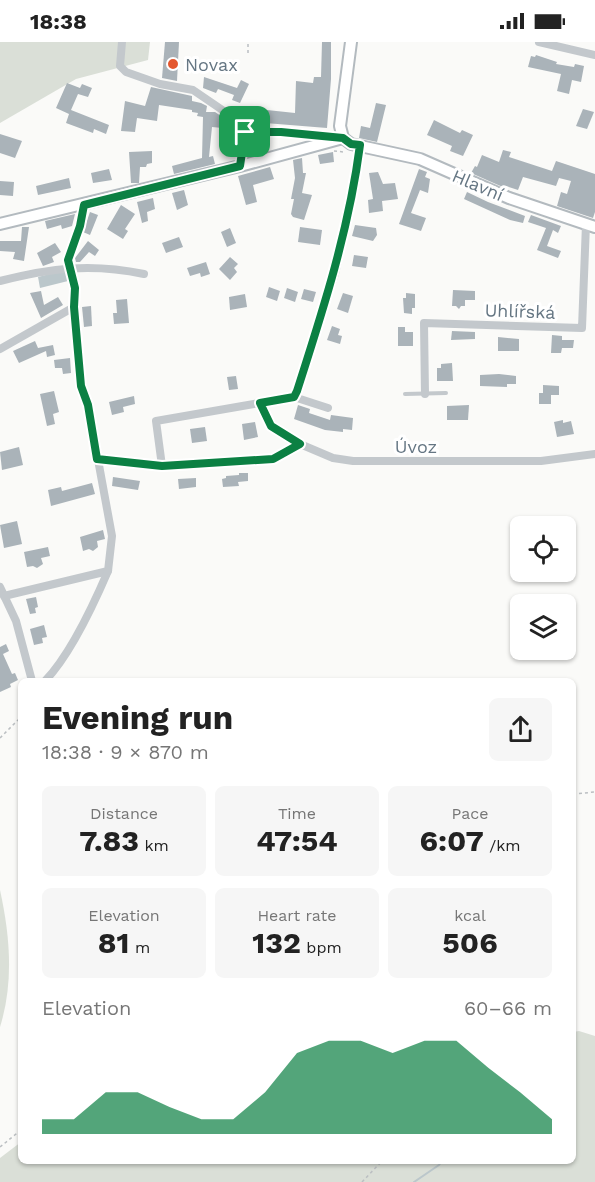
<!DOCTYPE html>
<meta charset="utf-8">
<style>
:root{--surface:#fff;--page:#f6f6f6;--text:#222;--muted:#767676;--accent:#0b8043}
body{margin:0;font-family:"Work Sans",sans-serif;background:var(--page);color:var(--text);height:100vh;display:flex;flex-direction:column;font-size:22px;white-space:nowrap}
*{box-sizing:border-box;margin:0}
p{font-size:20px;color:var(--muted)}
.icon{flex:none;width:33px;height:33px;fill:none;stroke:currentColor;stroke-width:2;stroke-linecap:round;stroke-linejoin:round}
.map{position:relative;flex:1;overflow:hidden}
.details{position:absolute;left:18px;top:636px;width:558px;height:486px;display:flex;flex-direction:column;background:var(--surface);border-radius:9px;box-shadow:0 2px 4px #0004}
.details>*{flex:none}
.controls{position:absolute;left:510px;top:474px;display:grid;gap:12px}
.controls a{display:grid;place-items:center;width:66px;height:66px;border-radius:9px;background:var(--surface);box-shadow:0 2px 4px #0004;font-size:30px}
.pin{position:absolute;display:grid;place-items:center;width:51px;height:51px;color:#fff;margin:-26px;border-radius:12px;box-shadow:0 3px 9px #0006}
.round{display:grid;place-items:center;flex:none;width:63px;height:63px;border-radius:9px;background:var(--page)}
.head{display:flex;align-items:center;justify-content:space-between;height:102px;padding:0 24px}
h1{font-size:33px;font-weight:700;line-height:45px}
.metrics{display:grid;grid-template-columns:repeat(3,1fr);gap:9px;height:102px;padding:6px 24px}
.metrics div{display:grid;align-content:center;border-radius:9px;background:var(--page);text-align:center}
.metrics b{font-size:30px;font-weight:700}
.metrics small{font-size:16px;font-weight:400}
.metrics p{font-size:16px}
.chart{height:168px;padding:12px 24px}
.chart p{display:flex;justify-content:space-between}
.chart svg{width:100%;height:108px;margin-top:6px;fill:var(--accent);opacity:.7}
.status{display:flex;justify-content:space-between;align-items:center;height:42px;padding:0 30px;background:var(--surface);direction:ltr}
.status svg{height:16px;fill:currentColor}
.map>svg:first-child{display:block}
</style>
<div class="status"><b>18:38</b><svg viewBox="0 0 49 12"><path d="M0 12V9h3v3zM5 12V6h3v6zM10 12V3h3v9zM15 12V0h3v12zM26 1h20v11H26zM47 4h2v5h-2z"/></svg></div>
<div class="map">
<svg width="595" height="1140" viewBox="0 0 595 1140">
<rect width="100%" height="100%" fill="#fafaf8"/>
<g fill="#dadfd7">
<polygon points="0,0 150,0 148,18 76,37 0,81"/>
<path d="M 0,848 C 10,894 14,940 0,985 Z"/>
<polygon points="579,989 595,994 595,1140 0,1140 0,1116 21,1100 21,1119 573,1119 573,990"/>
</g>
<polygon fill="#bbc7cb" points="65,228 68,239 40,246 38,235"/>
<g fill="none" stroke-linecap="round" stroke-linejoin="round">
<polyline stroke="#bbc7cb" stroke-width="2" points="414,1140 439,1123 442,1119"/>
</g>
<g fill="#aab3b9">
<polygon points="165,0 179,0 177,39 162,36"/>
<polygon points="322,0 331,0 331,37 327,86 265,81 267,68 295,71 296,39 313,41 314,35 321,35"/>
<polygon points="536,13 557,20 556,22 574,25 575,22 584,24 581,40 572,38 569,52 557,49 561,32 528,25 531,14 535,15"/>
<polygon points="204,35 237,46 241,38 249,42 240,61 232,58 234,53 218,47 216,51 203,46"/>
<polygon points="67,41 80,46 82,42 92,46 88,55 78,52 71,68 109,83 106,92 94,87 93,91 66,81 70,69 69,72 56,66"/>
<polygon points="151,45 192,54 192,59 201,61 207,64 206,70 215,70 233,82 233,87 212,85 209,115 213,114 215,122 174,132 172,124 202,116 203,75 197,74 198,71 192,70 192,68 159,63 157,79 137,76 135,90 121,89 125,59 145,64"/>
<polygon points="376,61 386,63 377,100 359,96 361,84 370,86"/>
<polygon points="583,67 594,70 587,87 576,84"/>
<polygon points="434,78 460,91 462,88 473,93 463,114 450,109 452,104 427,93"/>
<polygon points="0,92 22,99 15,116 0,111"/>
<polygon points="503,108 511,110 509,115 552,129 556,119 595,132 595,170 593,176 557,164 561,150 567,152 571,139 559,136 556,144 523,135 518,148 506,144 505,146 471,131 475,124 477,125 482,113 499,120"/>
<polygon points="152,109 152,121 147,122 146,125 140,125 139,141 131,141 129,110"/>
<polygon points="333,110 334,120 320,122 318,113"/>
<polygon points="302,116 303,131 306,131 302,151 312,153 304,178 293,175 291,172 294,157 291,157 295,136 293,118"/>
<polygon points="270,125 274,137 253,143 257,160 246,163 238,134"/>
<polygon points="109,127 112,138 93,141 91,131"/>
<polygon points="419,127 427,130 425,135 430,137 428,151 420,148 411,171 426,176 421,189 399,182"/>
<polygon points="378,130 383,142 395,141 398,157 382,159 383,169 369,171 368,158 373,157 369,131"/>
<polygon points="69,136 71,146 38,153 36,144"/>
<polygon points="0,139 14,140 13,154 0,153"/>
<polygon points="184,148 188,163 177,168 172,151"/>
<polygon points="467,150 488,160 525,174 523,181 510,178 464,157"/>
<polygon points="153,156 155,167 147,170 148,179 142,181 137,160"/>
<polygon points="121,163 135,172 125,187 128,189 123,197 107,187"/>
<polygon points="90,170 98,173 90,193 83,190"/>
<polygon points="75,172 72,184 62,187 61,183 47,187 45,179"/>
<polygon points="531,173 561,184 558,191 553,188 547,204 561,209 558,216 537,208 546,186 528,180"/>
<polygon points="355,183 376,186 377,193 373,199 352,194"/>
<polygon points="22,185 29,185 24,219 13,217 15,210 0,209 0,199 21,199"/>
<polygon points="300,185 322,188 320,203 298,200"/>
<polygon points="230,186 236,201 227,205 221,190"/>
<polygon points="179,195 183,205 166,211 162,201"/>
<polygon points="88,199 99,208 95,214 89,210 80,220 76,220 75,216"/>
<polygon points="55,201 61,210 52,215 54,220 43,224 37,211"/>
<polygon points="354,213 368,215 366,226 352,224"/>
<polygon points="230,215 238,222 234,226 237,230 230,238 219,227"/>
<polygon points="206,220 210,232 201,235 200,231 190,234 187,226"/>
<polygon points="269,245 280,249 277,259 266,255"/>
<polygon points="287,246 298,250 295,260 284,256"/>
<polygon points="304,247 316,250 313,260 301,257"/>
<polygon points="453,248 475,249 475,258 465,258 465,264 461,264 459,267 456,264 452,264"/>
<polygon points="41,249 44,263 58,255 63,263 41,276 30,251"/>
<polygon points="343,251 353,254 348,271 337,267"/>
<polygon points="406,251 415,252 415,266 412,266 412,272 404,271 403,256 406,256"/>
<polygon points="245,252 247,265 230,268 229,255"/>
<polygon points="127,257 129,281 114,282 113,271 117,271 116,258"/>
<polygon points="91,264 92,284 84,285 82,265"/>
<polygon points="332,284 340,287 338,293 342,294 340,302 327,298"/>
<polygon points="398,285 405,285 405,290 413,290 413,304 398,304"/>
<polygon points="452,289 475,290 475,297 451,298"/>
<polygon points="552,293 562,294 562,298 574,298 573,306 562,306 561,311 551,311"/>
<polygon points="498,295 519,297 519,309 498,309"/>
<polygon points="35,299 38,306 53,303 55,313 47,315 46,309 19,321 13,309"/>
<polygon points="70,316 71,331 63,332 62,326 55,326 54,318"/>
<polygon points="452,321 453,339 437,339 437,326 441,326 441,322"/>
<polygon points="499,332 516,334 516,342 507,342 507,345 480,344 480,333"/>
<polygon points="236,334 238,347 229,348 227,335"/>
<polygon points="543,343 559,344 559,353 551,353 551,362 539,362 539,351 543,351"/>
<polygon points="54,349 59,370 53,372 55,382 47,384 40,352"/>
<polygon points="134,354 135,362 123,365 124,370 112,373 109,360"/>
<polygon points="298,363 310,367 309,371 330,378 331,373 353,376 352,388 343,387 343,390 325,388 294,377"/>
<polygon points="469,363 468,378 447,378 447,364"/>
<polygon points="563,378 563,381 571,379 574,392 557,395 554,380"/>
<polygon points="255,380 258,395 244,398 242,382"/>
<polygon points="205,385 207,399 192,401 190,387"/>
<polygon points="19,405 23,423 2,428 0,410"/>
<polygon points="239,431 248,431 248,439 238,440 239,444 223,445 222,437 226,436 226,434 239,433"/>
<polygon points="113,435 140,439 138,448 112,444"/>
<polygon points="196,436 196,445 179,447 178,437"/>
<polygon points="92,441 95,452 51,464 48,448 61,445 62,449"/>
<polygon points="17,479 22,502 4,506 0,483"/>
<polygon points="103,488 105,497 97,499 98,505 93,509 89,507 83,509 80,495"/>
<polygon points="48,505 50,514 41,516 43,522 37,526 33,524 27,525 24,510"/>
<polygon points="36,555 38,565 35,566 36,571 30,572 26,557"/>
<polygon points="44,583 47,595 42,596 43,601 34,603 30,587"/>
<polygon points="6,602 9,609 3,612 12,632 15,631 18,638 10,642 11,645 0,650 0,605"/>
</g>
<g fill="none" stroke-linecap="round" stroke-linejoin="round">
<g stroke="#b3babf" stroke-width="14">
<g id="secondary">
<polyline points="351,0 340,84 343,96 351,102 420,117 509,156 595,185"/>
<polyline points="0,182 240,124 343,96"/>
</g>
</g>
<g stroke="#bbbfc2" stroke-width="1.5" stroke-dasharray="3 3" stroke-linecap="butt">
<polyline points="248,11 248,0"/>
<polyline points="334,109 344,110"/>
<polyline points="0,696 21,675"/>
<polyline points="573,752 595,750"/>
<polyline points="0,1105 21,1088"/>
<polyline points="362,1140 382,1119"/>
</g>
<polyline stroke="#c3c8cc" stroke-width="4" points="405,352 446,351"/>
<g stroke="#c3c8cc" stroke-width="8">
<polyline points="122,0 120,24 126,30 160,42 193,48 237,78 245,90 240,124"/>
<polyline points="539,0 595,13"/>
<polyline points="245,90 281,90 339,95"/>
<path d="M 0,239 C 51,226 91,221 144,232"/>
<polyline points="0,307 74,265"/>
<polyline points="425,352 424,281 582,286 586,182"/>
<polyline points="294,355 328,366"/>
<polyline points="260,361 271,384 300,402 333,416 353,419 541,419 595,412"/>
<polyline points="97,417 162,424 156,379 294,355 335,232 355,144 360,103"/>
<polyline points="162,424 273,417 300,402"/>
<polyline points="0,545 16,579 32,639"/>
<path d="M 4,554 L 108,529 L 112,494 L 88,363 C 75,326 76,286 75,248 C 74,238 66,227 69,216 C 72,198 81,182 84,163"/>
<path d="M 45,639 C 71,612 93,564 108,529"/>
</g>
<use href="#secondary" stroke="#fff" stroke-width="10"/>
</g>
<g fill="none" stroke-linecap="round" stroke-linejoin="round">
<g stroke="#fff" stroke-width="12">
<path id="route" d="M 245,90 L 281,90 L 343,96 L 351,102 L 360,103 C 349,188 323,268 297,349 L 294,355 L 260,361 L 271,384 L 300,402 L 273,417 L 162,424 L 97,417 L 88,363 L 81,344 L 74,265 L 75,246 L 68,218 L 80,184 L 84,163 L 240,124 Z"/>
</g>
<use href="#route" stroke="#0b8043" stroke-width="8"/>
</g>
<circle fill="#e4572e" stroke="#fff" stroke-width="2" cx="173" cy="22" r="6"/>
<g text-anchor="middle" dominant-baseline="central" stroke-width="6" stroke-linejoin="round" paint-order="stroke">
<g font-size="18" fill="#657683" stroke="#fff" text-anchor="start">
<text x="185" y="22">Novax</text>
</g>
<g font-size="18" fill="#657683" stroke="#fff">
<text transform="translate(478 143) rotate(23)">Hlavní</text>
<text transform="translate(520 269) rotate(2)">Uhlířská</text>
<text x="416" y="404">Úvoz</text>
</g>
</g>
</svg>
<div class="controls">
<a><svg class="icon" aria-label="locate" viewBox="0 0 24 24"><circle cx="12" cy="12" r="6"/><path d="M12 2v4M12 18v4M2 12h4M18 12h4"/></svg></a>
<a><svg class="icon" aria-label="layers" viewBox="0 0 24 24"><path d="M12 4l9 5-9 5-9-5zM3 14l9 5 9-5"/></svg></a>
</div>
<div class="pin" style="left:245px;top:90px;background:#1e9e55"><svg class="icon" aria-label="arrive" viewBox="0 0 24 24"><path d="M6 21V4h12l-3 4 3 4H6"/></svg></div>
<section class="details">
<div class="head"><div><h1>Evening run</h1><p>18:38 · 9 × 870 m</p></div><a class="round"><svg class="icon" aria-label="share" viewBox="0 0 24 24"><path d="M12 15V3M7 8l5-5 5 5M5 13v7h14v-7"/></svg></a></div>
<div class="metrics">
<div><p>Distance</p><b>7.83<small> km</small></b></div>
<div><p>Time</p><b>47:54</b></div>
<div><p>Pace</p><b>6:07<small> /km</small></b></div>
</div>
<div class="metrics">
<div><p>Elevation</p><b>81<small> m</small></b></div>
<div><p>Heart rate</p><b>132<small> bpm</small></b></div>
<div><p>kcal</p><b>506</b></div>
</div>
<div class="chart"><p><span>Elevation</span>60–66 m</p>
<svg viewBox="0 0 160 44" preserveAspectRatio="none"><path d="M0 44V38L10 38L20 27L30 27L40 33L50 38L60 38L70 27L80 11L90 6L100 6L110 11L120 6L130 6L140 17L150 27L160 38V44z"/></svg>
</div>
</section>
</div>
